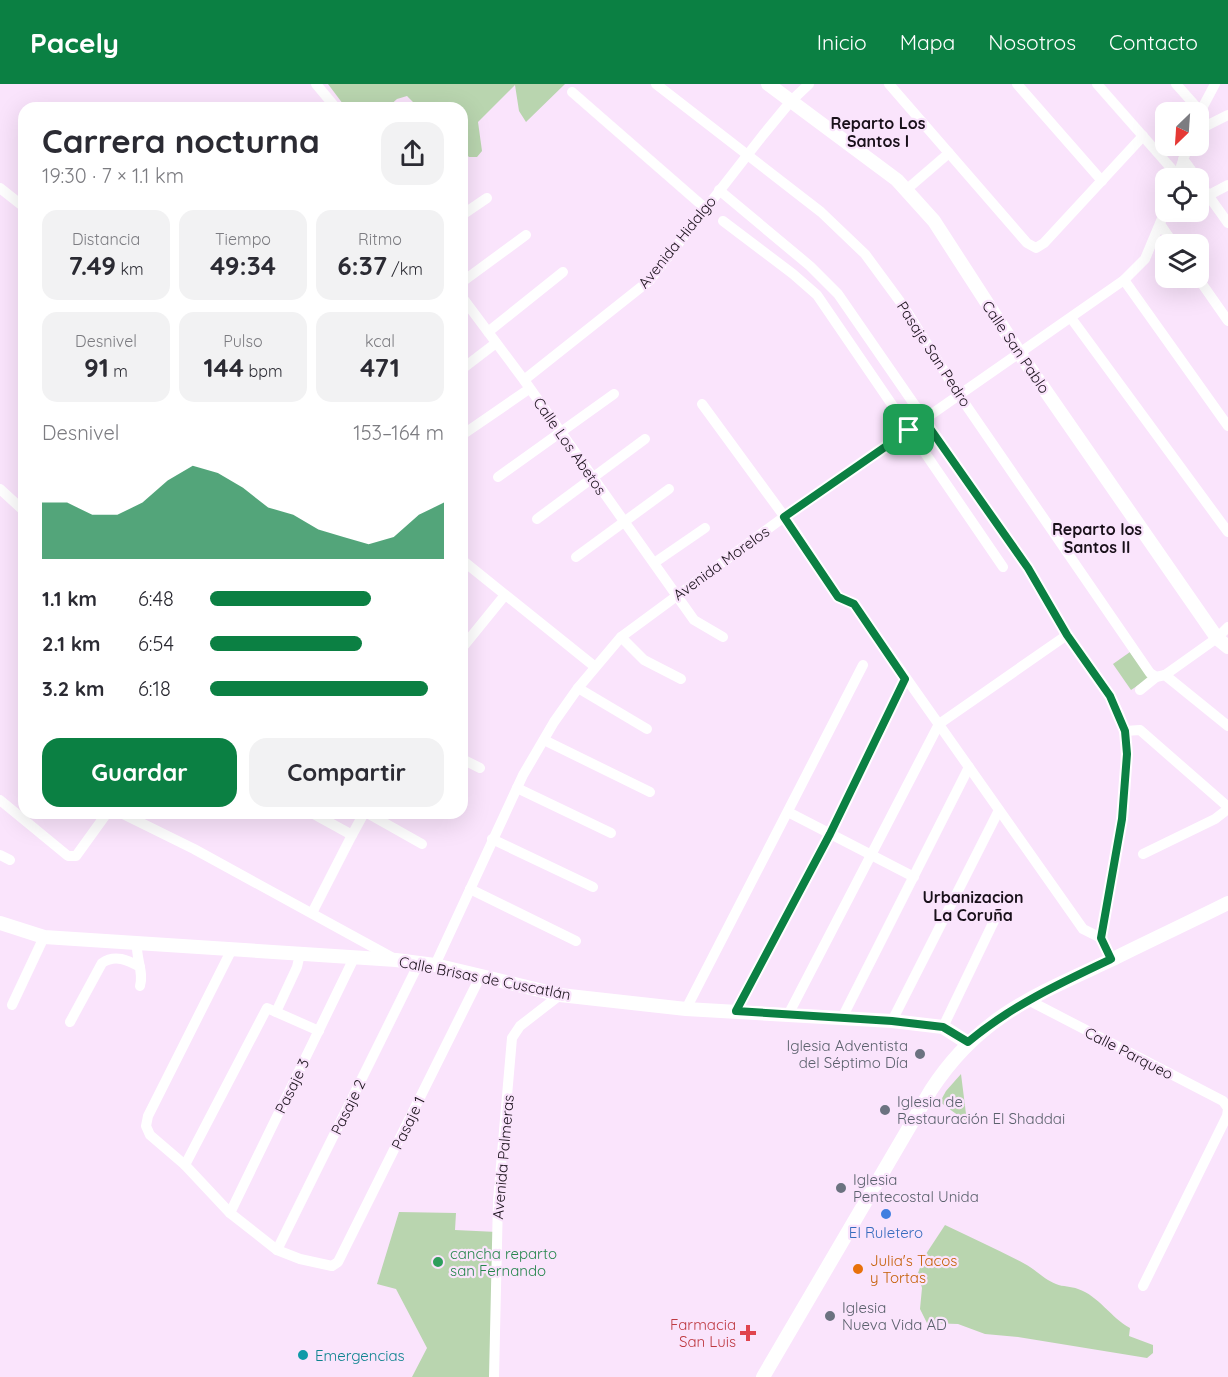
<!DOCTYPE html>
<html lang="es">
<meta charset="utf-8">
<style>
:root{--surface:#fff;--page:#f2f2f3;--text:#2b2b33;--muted:#7c7c81;--accent:#0b8043}
body{margin:0;font-family:Quicksand,sans-serif;background:var(--page);color:var(--text);height:100vh;display:flex;flex-direction:column;font-size:22px;white-space:nowrap}
*{box-sizing:border-box;margin:0}
p{font-size:20px;color:var(--muted)}
.icon{flex:none;width:33px;height:33px;fill:none;stroke:currentColor;stroke-width:2;stroke-linecap:round;stroke-linejoin:round}
.map{position:relative;flex:1;overflow:hidden}
.drawer{position:absolute;left:18px;top:18px;width:450px;height:717px;display:flex;flex-direction:column;background:var(--surface);border-radius:18px;box-shadow:0 6px 24px #0002}
.drawer>*{flex:none}
.needle{width:39px;rotate:205deg}
.controls{position:absolute;left:1155px;top:18px;display:grid;gap:12px}
.controls a{display:grid;place-items:center;width:54px;height:54px;border-radius:12px;background:var(--surface);box-shadow:0 6px 24px #0002;font-size:30px}
.pin{position:absolute;display:grid;place-items:center;width:51px;height:51px;color:#fff;margin:-26px;border-radius:12px;box-shadow:0 3px 9px #0006}
.round{display:grid;place-items:center;flex:none;width:63px;height:63px;border-radius:18px;background:var(--page)}
.head{display:flex;align-items:center;justify-content:space-between;height:102px;padding:0 24px}
h1{font-size:33px;font-weight:700;line-height:45px}
.metrics{display:grid;grid-template-columns:repeat(3,1fr);gap:9px;height:102px;padding:6px 24px}
.metrics div{display:grid;align-content:center;border-radius:15px;background:var(--page);text-align:center}
.metrics b{font-size:26px;font-weight:700}
.metrics small{font-size:16px;font-weight:400}
.metrics p{font-size:16px}
.chart{height:168px;padding:12px 24px}
.chart p{display:flex;justify-content:space-between}
.chart svg{width:100%;height:108px;margin-top:6px;fill:var(--accent);opacity:.7}
.cta{display:flex;gap:12px;margin-top:auto;padding:12px 24px}
.cta a{flex:1;height:69px;border-radius:18px;background:var(--accent);color:#fff;font-size:24px;font-weight:700;line-height:69px;text-align:center}
.cta a+a{background:var(--page);color:var(--text)}
ul{padding:0 24px;list-style:none;font-size:20px}
li{display:grid;grid-template-columns:96px 72px 1fr;align-items:center;height:45px}
li i{height:15px;border-radius:8px;background:var(--accent)}
header{display:flex;align-items:center;gap:36px;box-sizing:border-box;height:84px;padding:0 30px;background:var(--accent);color:#fff}
header strong{font-size:28px}
nav{display:flex;gap:33px;margin-inline-start:auto;font-size:21px}
.map>svg:first-child{display:block}
</style>
<header>
<strong>Pacely</strong>
<nav><a>Inicio</a><a>Mapa</a><a>Nosotros</a><a>Contacto</a></nav>
</header>
<div class="map">
<svg width="1228" height="1293" viewBox="0 0 1228 1293">
<rect width="100%" height="100%" fill="#fae4fc"/>
<g fill="#b9d5af">
<polygon points="328,0 565,0 526,38 519,27 515,1 478,38 482,67 477,73 469,73 462,66 462,24 419,24 407,12 397,15 387,24 346,24"/>
<polygon points="1130,568 1149,594 1131,606 1113,580"/>
<polygon points="961,990 967,1038 940,1018 946,1007"/>
<polygon points="399,1128 456,1129 455,1146 497,1148 494,1293 412,1293 427,1264 396,1205 377,1200"/>
<path d="M 945,1141 C 972,1154 999,1166 1025,1180 C 1036,1186 1045,1196 1056,1200 C 1063,1203 1071,1202 1078,1205 C 1099,1212 1111,1234 1130,1244 L 1129,1252 L 1153,1261 L 1153,1269 L 1147,1274 L 1018,1253 L 985,1250 L 958,1240 L 927,1239 L 920,1225 L 922,1204 L 918,1189 L 924,1173 Z"/>
</g>
<g fill="none" stroke-linecap="round" stroke-linejoin="round">
<g stroke="#fff" stroke-width="10">
<polyline points="316,0 336,24"/>
<polyline points="656,0 821,128 865,170 904,223 959,311 1150,589 1156,593"/>
<polyline points="889,0 1027,159 1036,164 1044,159 1143,52"/>
<polyline points="1017,0 1102,97"/>
<polyline points="1097,0 1178,92"/>
<polyline points="1176,0 1201,28"/>
<polyline points="572,8 705,124"/>
<polyline points="1198,32 1215,0"/>
<polyline points="1198,46 1228,31"/>
<polyline points="1183,75 1197,94"/>
<polyline points="1177,94 1188,62"/>
<polyline points="1198,97 1228,139"/>
<polyline points="0,104 24,123"/>
<polyline points="719,106 810,182 838,210 1028,485 1067,551 1110,612 1119,630 1125,647 1127,670 1122,735 1101,854 1111,875"/>
<polyline points="906,106 949,69"/>
<polyline points="1209,111 1228,101"/>
<polyline points="462,131 487,114"/>
<polyline points="723,137 793,190 817,211 1003,483"/>
<polyline points="1160,140 1174,160"/>
<polyline points="1198,194 1228,237"/>
<polyline points="1124,196 1228,342"/>
<polyline points="462,198 526,151"/>
<polyline points="462,213 524,296 694,536 723,553"/>
<polyline points="1071,234 1228,448"/>
<polyline points="488,248 563,188"/>
<polyline points="462,285 496,259"/>
<polyline points="524,296 650,196 763,51 791,17 809,0"/>
<polyline points="702,320 795,447 838,513 854,520 1083,845 1101,854"/>
<polyline points="465,349 529,305"/>
<polyline points="498,393 614,310"/>
<polyline points="0,405 24,427"/>
<polyline points="537,435 645,355"/>
<polyline points="576,473 669,405"/>
<polyline points="462,476 594,582"/>
<polyline points="654,479 705,444"/>
<polyline points="621,553 644,576 681,595"/>
<polyline points="462,564 505,511"/>
<polyline points="1165,591 1228,642"/>
<polyline points="578,604 647,645"/>
<polyline points="1140,606 1156,593 1165,591 1217,554 1228,543"/>
<polyline points="1125,647 1140,646 1228,723"/>
<polyline points="544,656 650,708"/>
<polyline points="462,675 480,684"/>
<polyline points="517,704 611,749"/>
<polyline points="0,716 68,772 76,772 107,729"/>
<polyline points="788,728 914,793"/>
<polyline points="121,729 194,765 393,874"/>
<polyline points="312,729 352,751 364,729"/>
<polyline points="367,729 422,760"/>
<polyline points="492,755 593,803"/>
<polyline points="1143,770 1215,735 1228,725"/>
<polyline points="0,771 10,776"/>
<polyline points="470,805 576,857"/>
<polyline points="312,829 352,751"/>
<path d="M 137,860 C 136,875 144,888 140,902"/>
<polyline points="232,865 148,1032 146,1042 150,1051 185,1081 230,1129 277,1166 300,1175 332,1182 338,1178 480,893"/>
<polyline points="435,881 523,691 554,638 578,604 621,553 784,433 1124,196 1145,175 1166,125"/>
<polyline points="1028,916 1223,1017 1228,1024"/>
<polyline points="12,921 44,853"/>
<polyline points="686,925 863,581"/>
<polyline points="736,927 830,750 905,595"/>
<polyline points="276,928 297,883 300,870"/>
<polyline points="788,931 939,640 1067,551"/>
<polyline points="842,934 969,683"/>
<polyline points="892,937 999,726"/>
<path d="M 70,938 L 102,879 C 115,870 128,876 140,883"/>
<polyline points="943,943 994,837"/>
<polyline points="185,1081 267,924 319,947"/>
<polyline points="230,1129 354,874"/>
<polyline points="277,1166 419,879"/>
<polyline points="1143,1202 1227,1032 1228,1025"/>
<polyline points="494,1293 498,1116 512,954 520,942 560,911"/>
</g>
<g stroke="#fff" stroke-width="14">
<polyline points="768,0 897,96 934,137 1020,270 1217,554 1228,563"/>
<polyline points="0,839 44,853 396,876 435,881 560,911 686,925 892,937 943,943 968,959"/>
<path d="M 763,1293 L 931,1006 C 979,932 1036,911 1113,875 C 1151,856 1190,838 1228,819"/>
</g>
</g>
<g fill="none" stroke-linecap="round" stroke-linejoin="round">
<g stroke="#fff" stroke-width="12">
<path id="route" d="M 924,336 L 1028,484 L 1067,551 L 1110,612 L 1125,647 L 1127,670 L 1122,735 L 1101,854 L 1111,875 C 1060,899 1011,922 968,958 L 943,943 L 892,937 L 736,927 L 830,750 L 905,595 L 854,520 L 838,513 L 784,433 Z"/>
</g>
<use href="#route" stroke="#0b8043" stroke-width="8"/>
</g>
<g fill="#6b7280" stroke="#fae4fc" stroke-width="2">
<circle cx="920" cy="970" r="6"/>
<circle cx="885" cy="1026" r="6"/>
<circle cx="841" cy="1104" r="6"/>
<circle cx="830" cy="1232" r="6"/>
</g>
<circle fill="#3f7fe0" stroke="#fae4fc" stroke-width="2" cx="886" cy="1130" r="6"/>
<circle fill="#2e9e5b" stroke="#fae4fc" stroke-width="2" cx="438" cy="1178" r="6"/>
<circle fill="#e8710a" stroke="#fae4fc" stroke-width="2" cx="858" cy="1185" r="6"/>
<path fill="#e0444e" stroke="#fae4fc" stroke-width="2" d="M745 1240h6v6h6v6h-6v6h-6v-6h-6v-6h6z"/>
<circle fill="#0f9aa8" stroke="#fae4fc" stroke-width="2" cx="303" cy="1271" r="6"/>
<g text-anchor="middle" dominant-baseline="central" stroke-width="4.5" stroke-linejoin="round" paint-order="stroke">
<g font-size="15" fill="#19101a" stroke="#fae4fc">
<text transform="translate(677 158) rotate(-51)">Avenida Hidalgo</text>
<text transform="translate(1016 263) rotate(56)">Calle San Pablo</text>
<text transform="translate(934 270) rotate(57)">Pasaje San Pedro</text>
<text transform="translate(570 362) rotate(55)">Calle Los Abetos</text>
<text transform="translate(721 479) rotate(-36)">Avenida Morelos</text>
<text transform="translate(485 894) rotate(11)">Calle Brisas de Cuscatlán</text>
<text transform="translate(1129 969) rotate(27)">Calle Parqueo</text>
<text transform="translate(292 1002) rotate(-64)">Pasaje 3</text>
<text transform="translate(348 1023) rotate(-64)">Pasaje 2</text>
<text transform="translate(408 1039) rotate(-64)">Pasaje 1</text>
<text transform="translate(503 1073) rotate(-85)">Avenida Palmeras</text>
</g>
<g font-size="15" fill="#5b616d" stroke="#fae4fc" text-anchor="start">
<text x="908" y="961" text-anchor="end">Iglesia Adventista<tspan x="908" dy="17">del Séptimo Día</tspan></text>
<text x="897" y="1017">Iglesia de<tspan x="897" dy="17">Restauración El Shaddai</tspan></text>
<text x="853" y="1095">Iglesia<tspan x="853" dy="17">Pentecostal Unida</tspan></text>
<text x="842" y="1223">Iglesia<tspan x="842" dy="17">Nueva Vida AD</tspan></text>
</g>
<g font-size="15" fill="#366cbe" stroke="#fae4fc">
<text x="886" y="1148">El Ruletero</text>
</g>
<g font-size="15" fill="#27864d" stroke="#fae4fc" text-anchor="start">
<text x="450" y="1169">cancha reparto<tspan x="450" dy="17">san Fernando</tspan></text>
</g>
<g font-size="15" fill="#c56008" stroke="#fae4fc" text-anchor="start">
<text x="870" y="1176">Julia's Tacos<tspan x="870" dy="17">y Tortas</tspan></text>
</g>
<g font-size="15" fill="#be3a42" stroke="#fae4fc" text-anchor="end">
<text x="736" y="1240">Farmacia<tspan x="736" dy="17">San Luis</tspan></text>
</g>
<g font-size="15" fill="#0d838f" stroke="#fae4fc" text-anchor="start">
<text x="315" y="1271">Emergencias</text>
</g>
<g font-size="16" font-weight="bold" fill="#19101a" stroke="#fae4fc">
<text x="878" y="39">Reparto Los<tspan x="878" dy="18">Santos I</tspan></text>
<text x="1097" y="445">Reparto los<tspan x="1097" dy="18">Santos II</tspan></text>
<text x="973" y="813">Urbanizacion<tspan x="973" dy="18">La Coruña</tspan></text>
</g>
</g>
</svg>
<div class="controls">
<a><svg class="needle" viewBox="-14 -14 28 28"><path d="M0-13l5 13h-10z" fill="#e53935"/><path d="M0 13l5-13h-10z" fill="#7c7c81"/></svg></a>
<a><svg class="icon" aria-label="locate" viewBox="0 0 24 24"><circle cx="12" cy="12" r="6"/><path d="M12 2v4M12 18v4M2 12h4M18 12h4"/></svg></a>
<a><svg class="icon" aria-label="layers" viewBox="0 0 24 24"><path d="M12 4l9 5-9 5-9-5zM3 14l9 5 9-5"/></svg></a>
</div>
<div class="pin" style="left:909px;top:346px;background:#1e9e55"><svg class="icon" aria-label="arrive" viewBox="0 0 24 24"><path d="M6 21V4h12l-3 4 3 4H6"/></svg></div>
<section class="drawer">
<div class="head"><div><h1>Carrera nocturna</h1><p>19:30 · 7 × 1.1 km</p></div><a class="round"><svg class="icon" aria-label="share" viewBox="0 0 24 24"><path d="M12 15V3M7 8l5-5 5 5M5 13v7h14v-7"/></svg></a></div>
<div class="metrics">
<div><p>Distancia</p><b>7.49<small> km</small></b></div>
<div><p>Tiempo</p><b>49:34</b></div>
<div><p>Ritmo</p><b>6:37<small> /km</small></b></div>
</div>
<div class="metrics">
<div><p>Desnivel</p><b>91<small> m</small></b></div>
<div><p>Pulso</p><b>144<small> bpm</small></b></div>
<div><p>kcal</p><b>471</b></div>
</div>
<div class="chart"><p><span>Desnivel</span>153–164 m</p>
<svg viewBox="0 0 160 44" preserveAspectRatio="none"><path d="M0 44V21L10 21L20 26L30 26L40 21L50 12L60 6L70 9L80 15L90 23L100 26L110 32L120 35L130 38L140 35L150 26L160 21V44z"/></svg>
</div>
<ul>
<li><b>1.1 km</b>6:48<i style="width:69%"></i></li>
<li><b>2.1 km</b>6:54<i style="width:65%"></i></li>
<li><b>3.2 km</b>6:18<i style="width:93%"></i></li>
</ul>
<div class="cta"><a>Guardar</a><a>Compartir</a></div>
</section>
</div>
